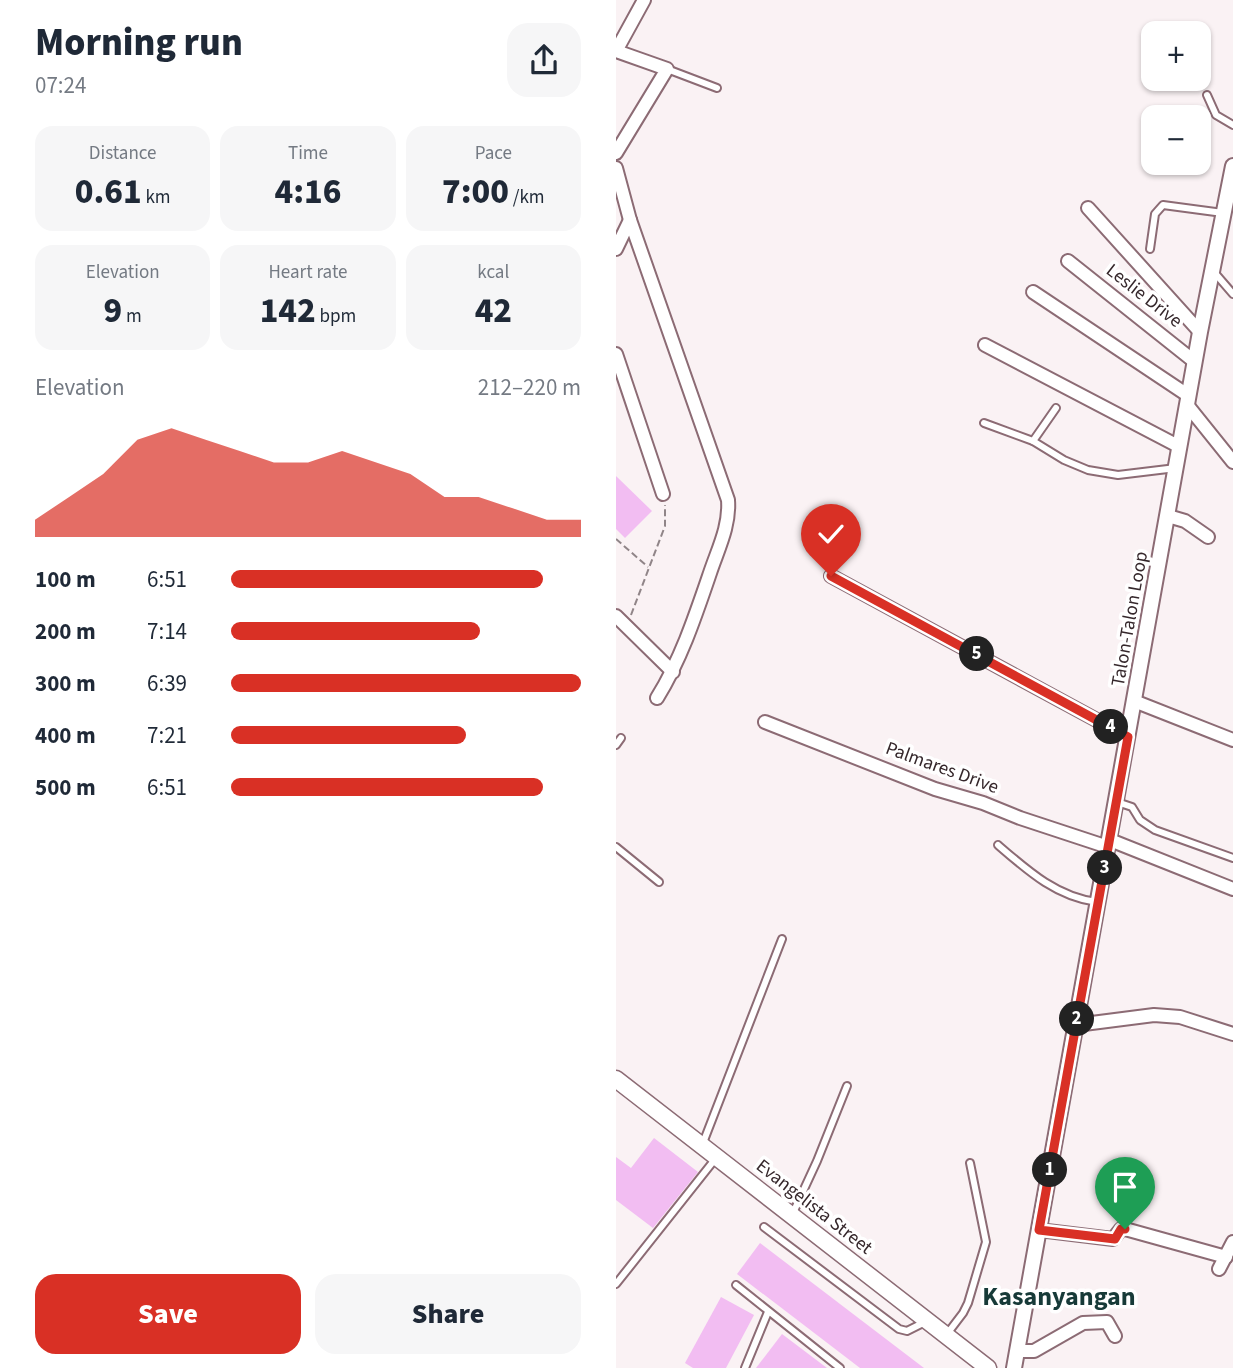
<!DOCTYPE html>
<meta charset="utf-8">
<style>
:root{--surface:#fff;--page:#f6f6f7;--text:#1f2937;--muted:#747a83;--accent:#d93025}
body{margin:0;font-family:"Source Sans 3",sans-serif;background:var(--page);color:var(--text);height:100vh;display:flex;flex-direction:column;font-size:26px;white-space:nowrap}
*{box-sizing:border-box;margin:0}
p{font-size:23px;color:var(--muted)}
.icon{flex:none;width:38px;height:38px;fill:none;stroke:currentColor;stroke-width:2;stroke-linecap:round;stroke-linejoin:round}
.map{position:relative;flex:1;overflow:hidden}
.drawer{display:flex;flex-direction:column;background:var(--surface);width:616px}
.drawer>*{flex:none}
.tools{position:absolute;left:525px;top:21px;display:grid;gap:14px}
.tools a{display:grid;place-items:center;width:70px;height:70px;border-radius:14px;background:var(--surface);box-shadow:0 2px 5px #0004;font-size:35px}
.pin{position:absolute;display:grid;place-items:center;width:60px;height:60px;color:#fff;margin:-72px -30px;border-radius:50% 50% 50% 0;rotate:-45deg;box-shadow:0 0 7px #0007}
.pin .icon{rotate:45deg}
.km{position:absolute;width:35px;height:35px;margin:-18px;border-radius:50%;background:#222;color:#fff;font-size:19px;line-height:35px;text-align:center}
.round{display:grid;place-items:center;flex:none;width:74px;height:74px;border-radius:21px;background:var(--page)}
.headline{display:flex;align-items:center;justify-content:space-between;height:119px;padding:0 35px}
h1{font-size:38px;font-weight:800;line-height:52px}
.metrics{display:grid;grid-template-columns:repeat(3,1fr);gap:10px;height:119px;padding:7px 35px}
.metrics div{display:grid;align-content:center;border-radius:18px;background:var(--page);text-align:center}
.metrics b{font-size:35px;font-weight:800}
.metrics small{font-size:19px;font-weight:400}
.metrics p{font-size:19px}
.chart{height:196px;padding:14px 35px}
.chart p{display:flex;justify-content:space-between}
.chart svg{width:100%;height:126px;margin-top:7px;fill:var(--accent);opacity:.7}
.button{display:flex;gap:14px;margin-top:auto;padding:14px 35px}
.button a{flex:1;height:80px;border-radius:21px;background:var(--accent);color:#fff;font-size:28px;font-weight:800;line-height:80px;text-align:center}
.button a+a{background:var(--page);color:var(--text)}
ul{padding:0 35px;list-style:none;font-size:23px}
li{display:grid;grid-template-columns:112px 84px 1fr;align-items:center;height:52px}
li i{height:18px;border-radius:9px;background:var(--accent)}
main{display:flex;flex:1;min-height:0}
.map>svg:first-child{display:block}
</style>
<main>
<section class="drawer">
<div class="headline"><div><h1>Morning run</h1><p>07:24</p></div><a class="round"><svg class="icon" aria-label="share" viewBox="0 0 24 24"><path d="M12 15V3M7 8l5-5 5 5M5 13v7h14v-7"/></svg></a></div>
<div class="metrics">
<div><p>Distance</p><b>0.61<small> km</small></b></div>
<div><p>Time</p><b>4:16</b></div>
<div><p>Pace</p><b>7:00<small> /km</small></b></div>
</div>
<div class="metrics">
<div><p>Elevation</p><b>9<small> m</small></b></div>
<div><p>Heart rate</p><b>142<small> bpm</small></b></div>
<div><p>kcal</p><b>42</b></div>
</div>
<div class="chart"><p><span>Elevation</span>212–220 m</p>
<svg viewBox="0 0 160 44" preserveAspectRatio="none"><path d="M0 44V38L10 30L20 22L30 10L40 6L50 10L60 14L70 18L80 18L90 14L100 18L110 22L120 30L130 30L140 34L150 38L160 38V44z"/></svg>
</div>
<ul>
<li><b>100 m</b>6:51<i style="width:89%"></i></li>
<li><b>200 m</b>7:14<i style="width:71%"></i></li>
<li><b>300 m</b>6:39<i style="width:100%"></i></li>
<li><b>400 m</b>7:21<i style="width:67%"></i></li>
<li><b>500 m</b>6:51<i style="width:89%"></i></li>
</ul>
<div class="button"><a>Save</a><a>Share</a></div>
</section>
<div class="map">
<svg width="617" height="1368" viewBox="0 0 617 1368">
<rect width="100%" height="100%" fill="#faf2f4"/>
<g fill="#f2bdf2">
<polygon points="0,476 36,511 9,538 0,529"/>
<polygon points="38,1138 82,1172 37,1228 0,1200 0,1157 15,1168"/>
<polygon points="144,1243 308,1368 244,1368 121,1274"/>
<polygon points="105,1297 138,1315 110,1368 77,1368 69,1363"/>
<polygon points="166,1334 211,1368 140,1368"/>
</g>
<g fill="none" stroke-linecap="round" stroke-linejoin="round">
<g stroke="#8c6b74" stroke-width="10">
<g id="service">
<polyline points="51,69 101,88"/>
<polyline points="591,95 600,115 617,125"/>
<polyline points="534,249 539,214 547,205 607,213"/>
<polyline points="598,272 617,294"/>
<polyline points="368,423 417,441 448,460 472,470 502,475 560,468"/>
<polyline points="417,441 440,408"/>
<polyline points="0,745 5,738"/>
<polyline points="501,802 516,807 524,820 539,830 617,858"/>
<path d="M 382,845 C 412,871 441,897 481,902"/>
<polyline points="0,847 43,882"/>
<polyline points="87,1143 166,939"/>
<polyline points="177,1213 201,1161 231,1086"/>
<polyline points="148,1227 283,1329 291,1331 309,1322"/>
<polyline points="0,1284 100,1158"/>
<polyline points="120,1285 224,1368"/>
<polyline points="331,1334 347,1313 352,1303 370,1242 354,1163"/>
<polyline points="129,1368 152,1312"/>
</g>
</g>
<g stroke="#8c6b74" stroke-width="16">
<g id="minor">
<polyline points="0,153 51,69 0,51 28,0"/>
<path d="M 0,168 L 14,220 L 112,500 C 114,526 102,549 94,573 C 79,617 65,659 41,698"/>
<polyline points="472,208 584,332"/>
<polyline points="0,249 14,220"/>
<polyline points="452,261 579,362"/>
<polyline points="417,292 573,396"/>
<polyline points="369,345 564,447"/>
<polyline points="0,354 47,494"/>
<polyline points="572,406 617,462"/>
<polyline points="552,516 569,521 592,537"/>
<polyline points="215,576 512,737"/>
<polyline points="0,616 57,672"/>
<polyline points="518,701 617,740"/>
<polyline points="149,722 319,789 367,803 404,818 492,847"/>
<polyline points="494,840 617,889"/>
<polyline points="460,1025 538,1015 564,1017 617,1034"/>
<polyline points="423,1230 497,1239 505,1229 509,1229 610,1257"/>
<polyline points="603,1269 617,1242"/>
<polyline points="401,1351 418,1351 467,1323 491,1322 499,1336"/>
</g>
</g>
<g stroke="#8c6b74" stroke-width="18">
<polyline id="tertiary" points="398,1368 584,332 617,166"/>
</g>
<g stroke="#8c6b74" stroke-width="19">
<polyline id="secondary" points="0,1079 372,1368"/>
</g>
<g stroke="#908588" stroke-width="2" stroke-dasharray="7 3.5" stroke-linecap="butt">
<polyline points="0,539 32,567"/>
<polyline points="15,615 49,526 49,505"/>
</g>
<use href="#service" stroke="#fff" stroke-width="6"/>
<use href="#minor" stroke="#fff" stroke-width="12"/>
<use href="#tertiary" stroke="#fff" stroke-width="14"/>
<use href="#secondary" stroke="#fff" stroke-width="16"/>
</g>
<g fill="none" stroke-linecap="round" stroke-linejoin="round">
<g stroke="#fff" stroke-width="14">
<polyline id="route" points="215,576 512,737 423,1230 499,1239 505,1229 509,1229"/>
</g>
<use href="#route" stroke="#d93025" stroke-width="9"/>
</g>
<g text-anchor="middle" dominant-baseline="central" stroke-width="7" stroke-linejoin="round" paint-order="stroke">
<g font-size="19" fill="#35272b" stroke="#fff">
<text transform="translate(528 296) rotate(38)">Leslie Drive</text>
<text transform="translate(514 619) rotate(-80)">Talon-Talon Loop</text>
<text transform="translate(326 768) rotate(20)">Palmares Drive</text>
<text transform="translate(198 1207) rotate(38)">Evangelista Street</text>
</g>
<g font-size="26" font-weight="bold" fill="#173a38" stroke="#fff">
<text x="443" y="1296">Kasanyangan</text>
</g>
</g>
</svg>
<div class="tools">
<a>+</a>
<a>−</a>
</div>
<div class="pin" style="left:509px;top:1229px;background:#1e9e55"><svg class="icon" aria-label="arrive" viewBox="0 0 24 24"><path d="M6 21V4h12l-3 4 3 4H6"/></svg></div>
<div class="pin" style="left:215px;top:576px;background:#d93025"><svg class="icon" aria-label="check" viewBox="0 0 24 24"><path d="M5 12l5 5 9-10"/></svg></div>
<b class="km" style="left:434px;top:1170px">1</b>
<b class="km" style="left:461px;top:1019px">2</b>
<b class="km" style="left:489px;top:868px">3</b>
<b class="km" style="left:495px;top:727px">4</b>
<b class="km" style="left:361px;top:654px">5</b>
</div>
</main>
